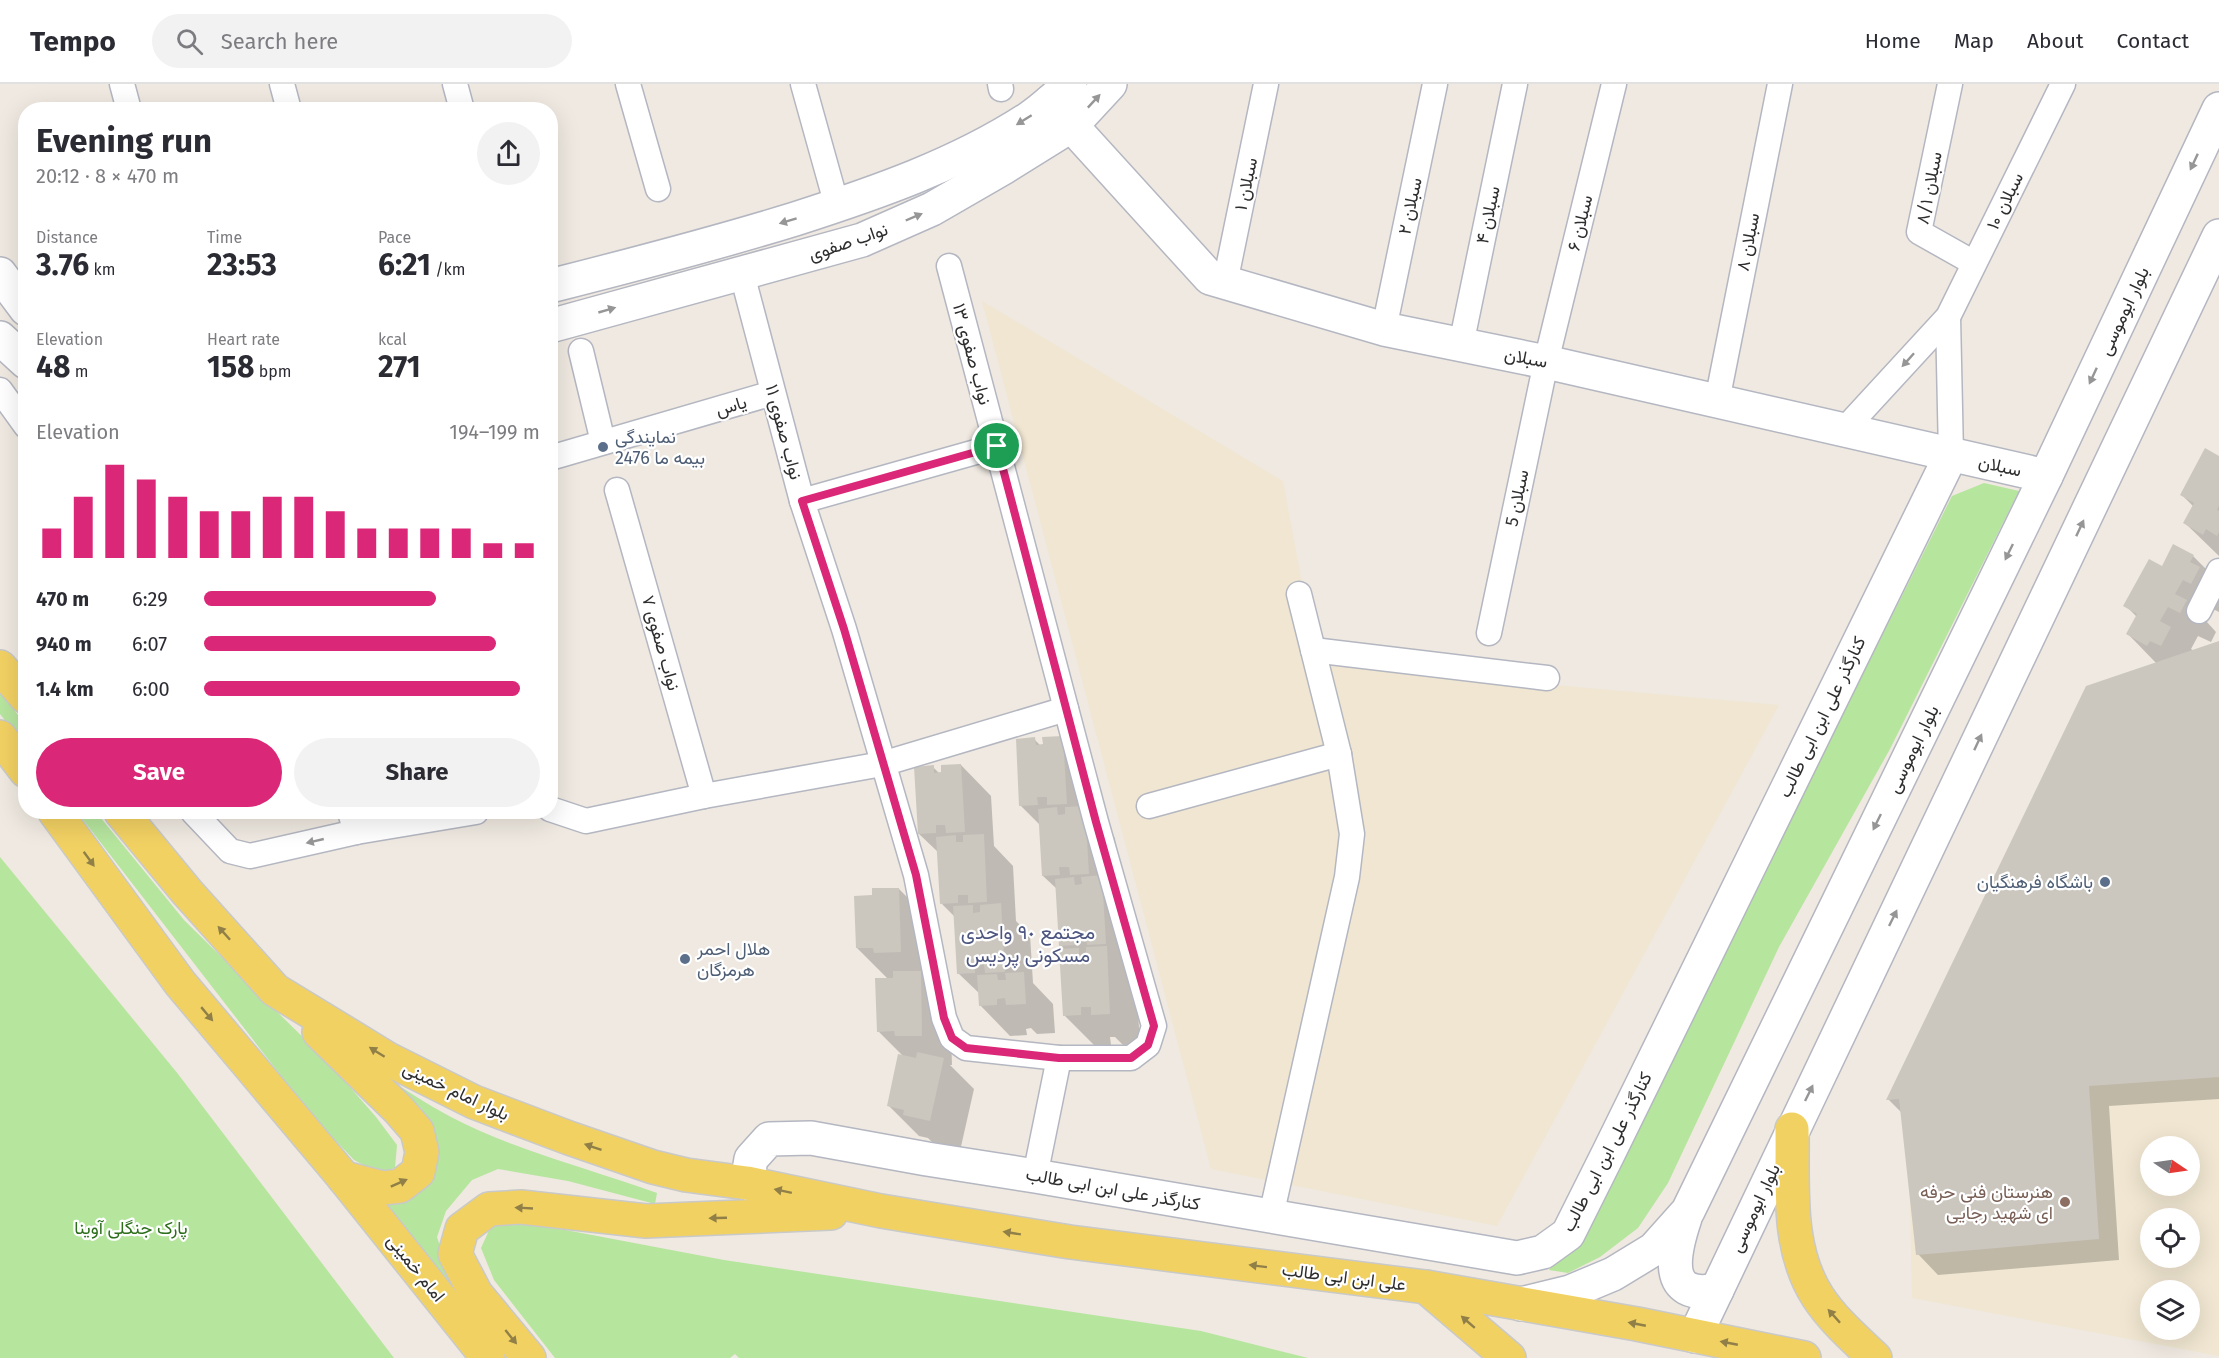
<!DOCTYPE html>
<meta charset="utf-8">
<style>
:root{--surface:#fff;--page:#f2f2f3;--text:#2b2b33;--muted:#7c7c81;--line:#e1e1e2;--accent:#db2777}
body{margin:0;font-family:"Fira Sans",Vazirmatn,sans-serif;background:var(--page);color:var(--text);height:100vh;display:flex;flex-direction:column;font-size:22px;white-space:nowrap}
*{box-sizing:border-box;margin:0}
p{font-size:20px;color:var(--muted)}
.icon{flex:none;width:33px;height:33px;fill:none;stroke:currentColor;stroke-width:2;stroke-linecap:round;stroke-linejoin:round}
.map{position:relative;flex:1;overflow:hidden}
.panel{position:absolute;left:18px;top:18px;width:540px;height:717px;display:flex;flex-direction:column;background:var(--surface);border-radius:24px;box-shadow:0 6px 24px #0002}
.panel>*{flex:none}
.needle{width:39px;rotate:103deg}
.controls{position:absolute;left:2140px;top:1052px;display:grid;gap:12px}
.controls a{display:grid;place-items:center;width:60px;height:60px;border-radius:50%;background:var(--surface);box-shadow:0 6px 24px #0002;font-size:30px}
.pin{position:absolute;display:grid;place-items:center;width:51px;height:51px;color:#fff;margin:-26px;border:3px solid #fff;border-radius:50%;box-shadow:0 2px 6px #0007}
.round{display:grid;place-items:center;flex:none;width:63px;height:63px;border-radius:32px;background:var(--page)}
.head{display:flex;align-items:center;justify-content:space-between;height:102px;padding:0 18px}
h1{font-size:33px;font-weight:700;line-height:45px}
.figures{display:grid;grid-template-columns:repeat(3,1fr);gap:9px;height:102px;padding:6px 18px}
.figures div{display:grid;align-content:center}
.figures b{font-size:30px;font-weight:700}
.figures small{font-size:16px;font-weight:400}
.figures p{font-size:16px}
.chart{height:168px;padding:12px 18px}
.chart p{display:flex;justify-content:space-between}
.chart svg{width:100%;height:108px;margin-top:6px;stroke:var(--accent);stroke-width:6}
.cta{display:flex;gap:12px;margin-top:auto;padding:12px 18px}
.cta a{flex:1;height:69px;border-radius:36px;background:var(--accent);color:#fff;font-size:24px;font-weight:700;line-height:69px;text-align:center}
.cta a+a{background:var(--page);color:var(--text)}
ul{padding:0 18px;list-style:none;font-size:20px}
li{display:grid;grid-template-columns:96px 72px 1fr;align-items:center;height:45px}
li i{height:15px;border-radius:8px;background:var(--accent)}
header{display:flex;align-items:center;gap:36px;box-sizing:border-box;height:84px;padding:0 30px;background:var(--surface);border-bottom:2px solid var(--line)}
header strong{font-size:28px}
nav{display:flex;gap:33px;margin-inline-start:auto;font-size:21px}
.search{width:420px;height:54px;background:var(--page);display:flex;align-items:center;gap:15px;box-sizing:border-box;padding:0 21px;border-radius:33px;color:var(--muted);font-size:22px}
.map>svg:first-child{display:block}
</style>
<header>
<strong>Tempo</strong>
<div class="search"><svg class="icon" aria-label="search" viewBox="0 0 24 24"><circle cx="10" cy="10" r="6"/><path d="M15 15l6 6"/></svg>Search here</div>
<nav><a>Home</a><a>Map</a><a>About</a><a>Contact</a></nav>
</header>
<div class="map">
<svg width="2219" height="1274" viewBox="0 0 2219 1274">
<rect width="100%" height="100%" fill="#efe9e1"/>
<g fill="#f0e6d1" fill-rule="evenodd">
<polygon points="982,217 1283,397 1317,580 1779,621 1497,1142 1211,1085"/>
<path d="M 2219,992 L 2219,1272 L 1912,1214 L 1908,1009 ZM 2151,1062 L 2190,1062 L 2190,1101 L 2151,1101 ZM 2151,1134 L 2190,1134 L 2190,1173 L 2151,1173 ZM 2151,1206 L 2190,1206 L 2190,1245 L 2151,1245 Z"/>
</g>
<g fill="#b6e59e">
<polygon points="1984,399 2019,407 1890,665 1779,863 1668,1099 1638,1144 1600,1173 1568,1189 1549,1186 1557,1174 1577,1161 1952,412"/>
<polygon points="0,608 25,640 25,662 0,630"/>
<polygon points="77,728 96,728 184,836 329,979 376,1033 397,1061 395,1084 378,1089 354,1076 312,1032"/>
<polygon points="0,773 178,990 394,1274 0,1274"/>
<path d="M 384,992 C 406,1006 428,1021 451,1033 C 516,1067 588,1084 657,1109 L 655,1120 L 568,1097 L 498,1085 L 472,1096 L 446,1127 L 437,1153 L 445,1178 L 474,1231 L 379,1116 L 430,1046 L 421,1024 Z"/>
<polygon points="518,1137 724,1176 1201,1247 1308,1274 739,1274 735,1270 730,1274 555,1274 494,1196 481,1164 491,1142"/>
</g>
<g fill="#0003">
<polygon points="2219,373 2219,472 2185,439 2194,423 2182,411"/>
<polygon points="2193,472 2219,498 2219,528 2213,525 2206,537 2216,548 2211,558 2198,552 2191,565 2194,567 2219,559 2219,1015 2109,1022 2119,1176 1938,1191 1918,1170 1903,1030 1888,1015 2157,580 2128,550 2137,533 2125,521 2162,484"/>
<polygon points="1062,653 1095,734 1115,754 1118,810 1136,894 1140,960 1123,961 1115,953 1110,953 1111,961 1095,962 1065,932 1065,866 1060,861 1057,805 1043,792 1040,741 1021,722 1034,655 1041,662"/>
<polygon points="961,681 991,712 994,762 1013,782 1016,837 1030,851 1033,899 1053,920 1055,949 1037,950 1031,944 1026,945 1027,951 1010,952 980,921 980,910 958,889 955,833 942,820 939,769 919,750 933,683 940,690"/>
<polygon points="899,805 929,835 950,918 952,981 950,981 974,1005 960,1067 935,1061 928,1054 919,1052 888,1021 904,973 878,947 889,896 857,864 873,812"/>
</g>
<g fill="#cbc7bf">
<polygon points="2205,364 2219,372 2219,421 2217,426 2219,427 2219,448 2217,452 2206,445 2203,451 2183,439 2194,419 2180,411"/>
<polygon points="2173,460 2194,471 2190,478 2200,483 2191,500 2183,496 2175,510 2187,516 2180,529 2168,523 2160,537 2171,543 2161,562 2150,557 2147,562 2126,550 2137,530 2123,522 2149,475 2162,482"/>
<polygon points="2219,557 2219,993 2089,1002 2099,1155 1916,1171 1899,1015 1886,1016 2086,602"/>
<polygon points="1063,652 1067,720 1047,721 1047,713 1037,713 1038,721 1019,722 1016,655 1035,653 1036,661 1043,660 1042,653"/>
<polygon points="961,680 965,748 946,749 945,741 936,741 936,749 918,750 914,683 934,681 934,689 941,688 941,681"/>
<polygon points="1085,722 1089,790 1070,791 1069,783 1059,783 1060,791 1042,792 1038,725 1057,723 1058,731 1065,730 1065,723"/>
<polygon points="984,750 987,818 968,819 968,811 958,811 958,819 940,820 936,753 956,751 956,758 963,758 963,751"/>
<polygon points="1102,791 1106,860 1087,861 1086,853 1077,853 1077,861 1059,862 1055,795 1074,793 1075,801 1082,800 1081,793"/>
<polygon points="872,804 899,804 901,868 874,869 873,864 856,864 854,812 872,811"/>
<polygon points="1001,819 1005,888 985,889 984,881 975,881 975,889 957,890 953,822 973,821 973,829 980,828 980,821"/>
<polygon points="1107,862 1110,930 1091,931 1091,923 1081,923 1081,931 1063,932 1059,865 1079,864 1079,871 1086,870 1086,863"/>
<polygon points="893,887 921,887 922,952 895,952 894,947 877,948 875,894 893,894"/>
<polygon points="1024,888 1026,920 1006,921 1005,914 997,915 997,921 979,922 977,891 997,890 998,896 1006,896 1005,889"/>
<polygon points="917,968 944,974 930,1037 903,1031 904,1026 887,1022 898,970 916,974"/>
</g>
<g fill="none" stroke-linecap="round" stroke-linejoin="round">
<g stroke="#b4b7c1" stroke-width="27">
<g id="street">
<polyline points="122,0 129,26"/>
<polyline points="282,0 289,26"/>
<polyline points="455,0 462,26"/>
<polyline points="628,0 658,105"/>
<polyline points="803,0 837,122"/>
<polyline points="1000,0 1001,5"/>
<polyline points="1950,0 1919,148 1974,179"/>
<polyline points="742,190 802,417 844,545 916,791 944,934 952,954 966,964 1059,974 1131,974 1148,961 1154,942 1096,738 949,182"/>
<polyline points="1225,199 1266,0"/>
<polyline points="1948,233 1951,371"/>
<polyline points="1384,245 1435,0"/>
<polyline points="1461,261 1515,0"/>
<polyline points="581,267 603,358"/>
<polyline points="0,306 26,342"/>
<polyline points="1717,317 1780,0"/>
<polyline points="1844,346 1948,233 2063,0"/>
<polyline points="550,374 773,309"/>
<polyline points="617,406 704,712"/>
<polyline points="802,417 997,362"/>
<polyline points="2199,527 2219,487"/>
<polyline points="1489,549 1546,278 1614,0"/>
<polyline points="1313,566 1547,594"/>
<polyline points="1149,722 1339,670"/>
<polyline points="550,725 586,737 704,712 882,680 1066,625"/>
<polyline points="193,728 230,767 250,772 356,748 476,728"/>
<polyline points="350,728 356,748"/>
<polyline points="1035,1092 1059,974"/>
<polyline points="1271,1132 1347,793 1352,750 1339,670 1299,510"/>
</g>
</g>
<g stroke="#b4b7c1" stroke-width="36">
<g id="secondary">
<polyline points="1050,18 1210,194 1384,245 1546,278 2046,392"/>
<polyline points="0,190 26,225"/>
<path d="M 550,202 C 633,181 714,160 795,135 C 876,109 957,81 1028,35 C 1043,25 1057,12 1070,0"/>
<polyline points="550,242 862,156 932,125 1003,84 1072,41 1110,0"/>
<polyline points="0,254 26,278"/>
<polyline points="747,1099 751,1075 769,1055 811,1054 927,1075 1035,1092 1517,1174 1543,1168 1568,1150 1609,1068 1951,371"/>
<path d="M 1685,1134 C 1674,1167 1661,1217 1717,1206"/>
<polyline points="1521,1220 1570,1208 1613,1190 1654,1165 1688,1127 2046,392 2219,25"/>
<polyline points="1695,1252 2219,152"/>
</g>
</g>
<g stroke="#c9c9c9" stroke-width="36">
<g id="primary">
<polyline points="0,583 26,613"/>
<polyline points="0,653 26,687"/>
<polyline points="55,728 180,899 344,1094 488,1274"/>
<polyline points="121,728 187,808 275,906 388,975 474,1018 569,1054 653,1083 686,1091 747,1099 881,1127 1070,1158 1426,1203 1637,1240 1804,1274"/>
<polyline points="319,948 398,1025 417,1047 422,1068 418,1088 400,1102 383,1104 344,1094"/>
<path d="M 1792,1045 C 1793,1101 1786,1164 1818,1213 C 1833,1236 1855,1255 1875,1274"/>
<polyline points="1426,1203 1509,1274"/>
<polyline points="529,1274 476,1210 455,1170 462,1145 489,1125 521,1123 646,1137 831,1129"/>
</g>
</g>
<use href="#street" stroke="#fff" stroke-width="24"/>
<use href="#secondary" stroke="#fff" stroke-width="33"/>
<use href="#primary" stroke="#f2d163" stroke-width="33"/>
</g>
<defs><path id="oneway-solid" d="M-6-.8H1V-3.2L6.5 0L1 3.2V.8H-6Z" transform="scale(1.5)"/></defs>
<g fill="#969696">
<use href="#oneway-solid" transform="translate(1094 17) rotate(-47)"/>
<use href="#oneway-solid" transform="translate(1024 36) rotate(148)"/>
<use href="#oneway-solid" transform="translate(2194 78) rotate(115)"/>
<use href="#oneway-solid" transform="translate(914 133) rotate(-23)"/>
<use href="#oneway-solid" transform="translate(788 137) rotate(163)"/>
<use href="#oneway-solid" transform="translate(607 226) rotate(-16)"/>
<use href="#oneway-solid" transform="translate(1908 276) rotate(132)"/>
<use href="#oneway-solid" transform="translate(2093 292) rotate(115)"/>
<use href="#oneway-solid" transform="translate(2080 444) rotate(-65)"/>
<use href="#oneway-solid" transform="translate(2009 468) rotate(116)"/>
<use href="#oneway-solid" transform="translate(1978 658) rotate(-65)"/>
<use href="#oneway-solid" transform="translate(1877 738) rotate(116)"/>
<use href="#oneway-solid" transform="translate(315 757) rotate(167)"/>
<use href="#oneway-solid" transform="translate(1893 834) rotate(-64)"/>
<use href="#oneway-solid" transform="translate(1809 1009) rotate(-64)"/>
</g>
<g fill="#908048">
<use href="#oneway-solid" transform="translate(89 775) rotate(54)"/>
<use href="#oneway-solid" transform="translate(224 849) rotate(-132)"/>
<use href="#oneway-solid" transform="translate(207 930) rotate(50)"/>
<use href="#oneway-solid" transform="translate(377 968) rotate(-148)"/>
<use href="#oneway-solid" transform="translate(593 1063) rotate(-161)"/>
<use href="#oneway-solid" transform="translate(399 1099) rotate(-24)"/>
<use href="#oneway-solid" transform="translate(783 1107) rotate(-168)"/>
<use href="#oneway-solid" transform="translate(524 1124) rotate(-177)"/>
<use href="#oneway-solid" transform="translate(718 1134) rotate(178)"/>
<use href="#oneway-solid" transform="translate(1012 1149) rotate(-171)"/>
<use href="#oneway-solid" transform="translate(1258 1182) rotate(-173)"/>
<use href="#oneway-solid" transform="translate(1834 1232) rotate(-132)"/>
<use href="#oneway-solid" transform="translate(1468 1238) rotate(-139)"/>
<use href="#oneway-solid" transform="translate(1637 1240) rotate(-169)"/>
<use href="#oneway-solid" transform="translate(511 1253) rotate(51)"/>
<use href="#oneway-solid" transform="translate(1729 1259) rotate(-169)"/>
</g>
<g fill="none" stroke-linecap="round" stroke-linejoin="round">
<g stroke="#fff" stroke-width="12">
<polygon id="route" points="997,362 1096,738 1154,942 1148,961 1131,974 1059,974 966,964 952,954 944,934 916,791 844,545 802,417"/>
</g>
<use href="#route" stroke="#db2777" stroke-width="8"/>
</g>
<g fill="#5c6f8a" stroke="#fff" stroke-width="2">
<circle cx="603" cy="363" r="6"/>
<circle cx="2105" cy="798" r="6"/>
<circle cx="685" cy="875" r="6"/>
</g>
<circle fill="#8d6e63" stroke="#fff" stroke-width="2" cx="2065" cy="1118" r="6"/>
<g text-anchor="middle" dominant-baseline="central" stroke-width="4.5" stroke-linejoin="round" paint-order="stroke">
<g font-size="18" fill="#2e2e2e" stroke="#fff">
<text transform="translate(1246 100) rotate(-78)">سبلان ۱</text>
<text transform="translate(1929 104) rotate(-79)">سبلان ۸/۱</text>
<text transform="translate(2005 117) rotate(-64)">سبلان ۱۰</text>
<text transform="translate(1410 122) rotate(-78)">سبلان ۲</text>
<text transform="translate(1488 131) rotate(-78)">سبلان ۴</text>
<text transform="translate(1580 139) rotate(-76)">سبلان ۶</text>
<text transform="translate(848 158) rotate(-19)">نواب صفوی</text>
<text transform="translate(1748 158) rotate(-79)">سبلان ۸</text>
<text transform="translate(2124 227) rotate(-65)">بلوار ابوموسی</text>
<text transform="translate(972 270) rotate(75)">نواب صفوی ۱۳</text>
<text transform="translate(1526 274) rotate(11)">سبلان</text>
<text transform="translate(731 322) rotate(-17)">یاس</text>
<text transform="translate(784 348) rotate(75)">نواب صفوی ۱۱</text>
<text transform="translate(2000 382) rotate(13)">سبلان</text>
<text transform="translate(1517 414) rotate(-78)">سبلان 5</text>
<text transform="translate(661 559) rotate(74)">نواب صفوی ۷</text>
<text transform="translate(1822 633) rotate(-64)">کنارگذر علی ابن ابی طالب</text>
<text transform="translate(1913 665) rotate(-64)">بلوار ابوموسی</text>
<text transform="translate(456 1007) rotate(25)">بلوار امام خمینی</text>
<text transform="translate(1607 1068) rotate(-63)">کنارگذر علی ابن ابی طالب</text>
<text transform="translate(1113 1105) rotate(10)">کنارگذر علی ابن ابی طالب</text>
<text transform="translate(1755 1124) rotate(-65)">بلوار ابوموسی</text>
<text transform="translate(416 1184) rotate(51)">امام خمینی</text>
<text transform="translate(1344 1193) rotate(7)">علی ابن ابی طالب</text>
</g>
<g font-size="18" fill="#4e5e75" stroke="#fff" text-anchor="start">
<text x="615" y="353">نمایندگی<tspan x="615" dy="21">بیمه ما 2476</tspan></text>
<text x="2093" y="798" text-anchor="end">باشگاه فرهنگیان</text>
<text x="697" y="865">هلال احمر<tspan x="697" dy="21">هرمزگان</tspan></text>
</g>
<g font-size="18" fill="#785e54" stroke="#fff" text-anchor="end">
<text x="2053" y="1108">هنرستان فنی حرفه<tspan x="2053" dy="21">ای شهید رجایی</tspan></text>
</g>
<g font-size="18" fill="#2c6e1b" stroke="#fff">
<text x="131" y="1144">پارک جنگلی آوینا</text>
</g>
<g font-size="20" fill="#4d5680" stroke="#fff">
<text x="1028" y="848">مجتمع ٩٠ واحدی<tspan x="1028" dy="23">مسکونی پردیس</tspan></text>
</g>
</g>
</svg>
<div class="controls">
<a><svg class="needle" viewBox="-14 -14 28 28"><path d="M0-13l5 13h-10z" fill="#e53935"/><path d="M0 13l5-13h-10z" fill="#7c7c81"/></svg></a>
<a><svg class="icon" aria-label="locate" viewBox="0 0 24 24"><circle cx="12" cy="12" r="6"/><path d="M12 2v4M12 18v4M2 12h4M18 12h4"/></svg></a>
<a><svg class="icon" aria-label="layers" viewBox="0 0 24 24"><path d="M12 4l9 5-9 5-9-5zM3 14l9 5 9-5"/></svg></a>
</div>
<div class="pin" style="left:997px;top:362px;background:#1e9e55"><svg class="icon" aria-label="arrive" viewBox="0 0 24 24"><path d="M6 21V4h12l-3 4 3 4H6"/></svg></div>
<section class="panel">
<div class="head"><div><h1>Evening run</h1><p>20:12 · 8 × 470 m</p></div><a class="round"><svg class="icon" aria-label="share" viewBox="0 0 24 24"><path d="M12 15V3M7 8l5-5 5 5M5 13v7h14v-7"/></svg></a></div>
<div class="figures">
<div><p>Distance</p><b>3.76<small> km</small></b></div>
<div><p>Time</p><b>23:53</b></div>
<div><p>Pace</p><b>6:21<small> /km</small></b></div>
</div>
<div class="figures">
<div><p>Elevation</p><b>48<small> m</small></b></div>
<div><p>Heart rate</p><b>158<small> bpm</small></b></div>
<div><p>kcal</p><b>271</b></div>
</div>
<div class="chart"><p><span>Elevation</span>194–199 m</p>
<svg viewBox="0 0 160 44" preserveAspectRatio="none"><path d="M5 44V32M15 44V19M25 44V6M35 44V12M45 44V19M55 44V25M65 44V25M75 44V19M85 44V19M95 44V25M105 44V32M115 44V32M125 44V32M135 44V32M145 44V38M155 44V38"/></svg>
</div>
<ul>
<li><b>470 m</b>6:29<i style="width:69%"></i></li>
<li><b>940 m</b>6:07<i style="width:87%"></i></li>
<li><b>1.4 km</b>6:00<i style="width:94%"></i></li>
</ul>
<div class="cta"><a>Save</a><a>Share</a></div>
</section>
</div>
